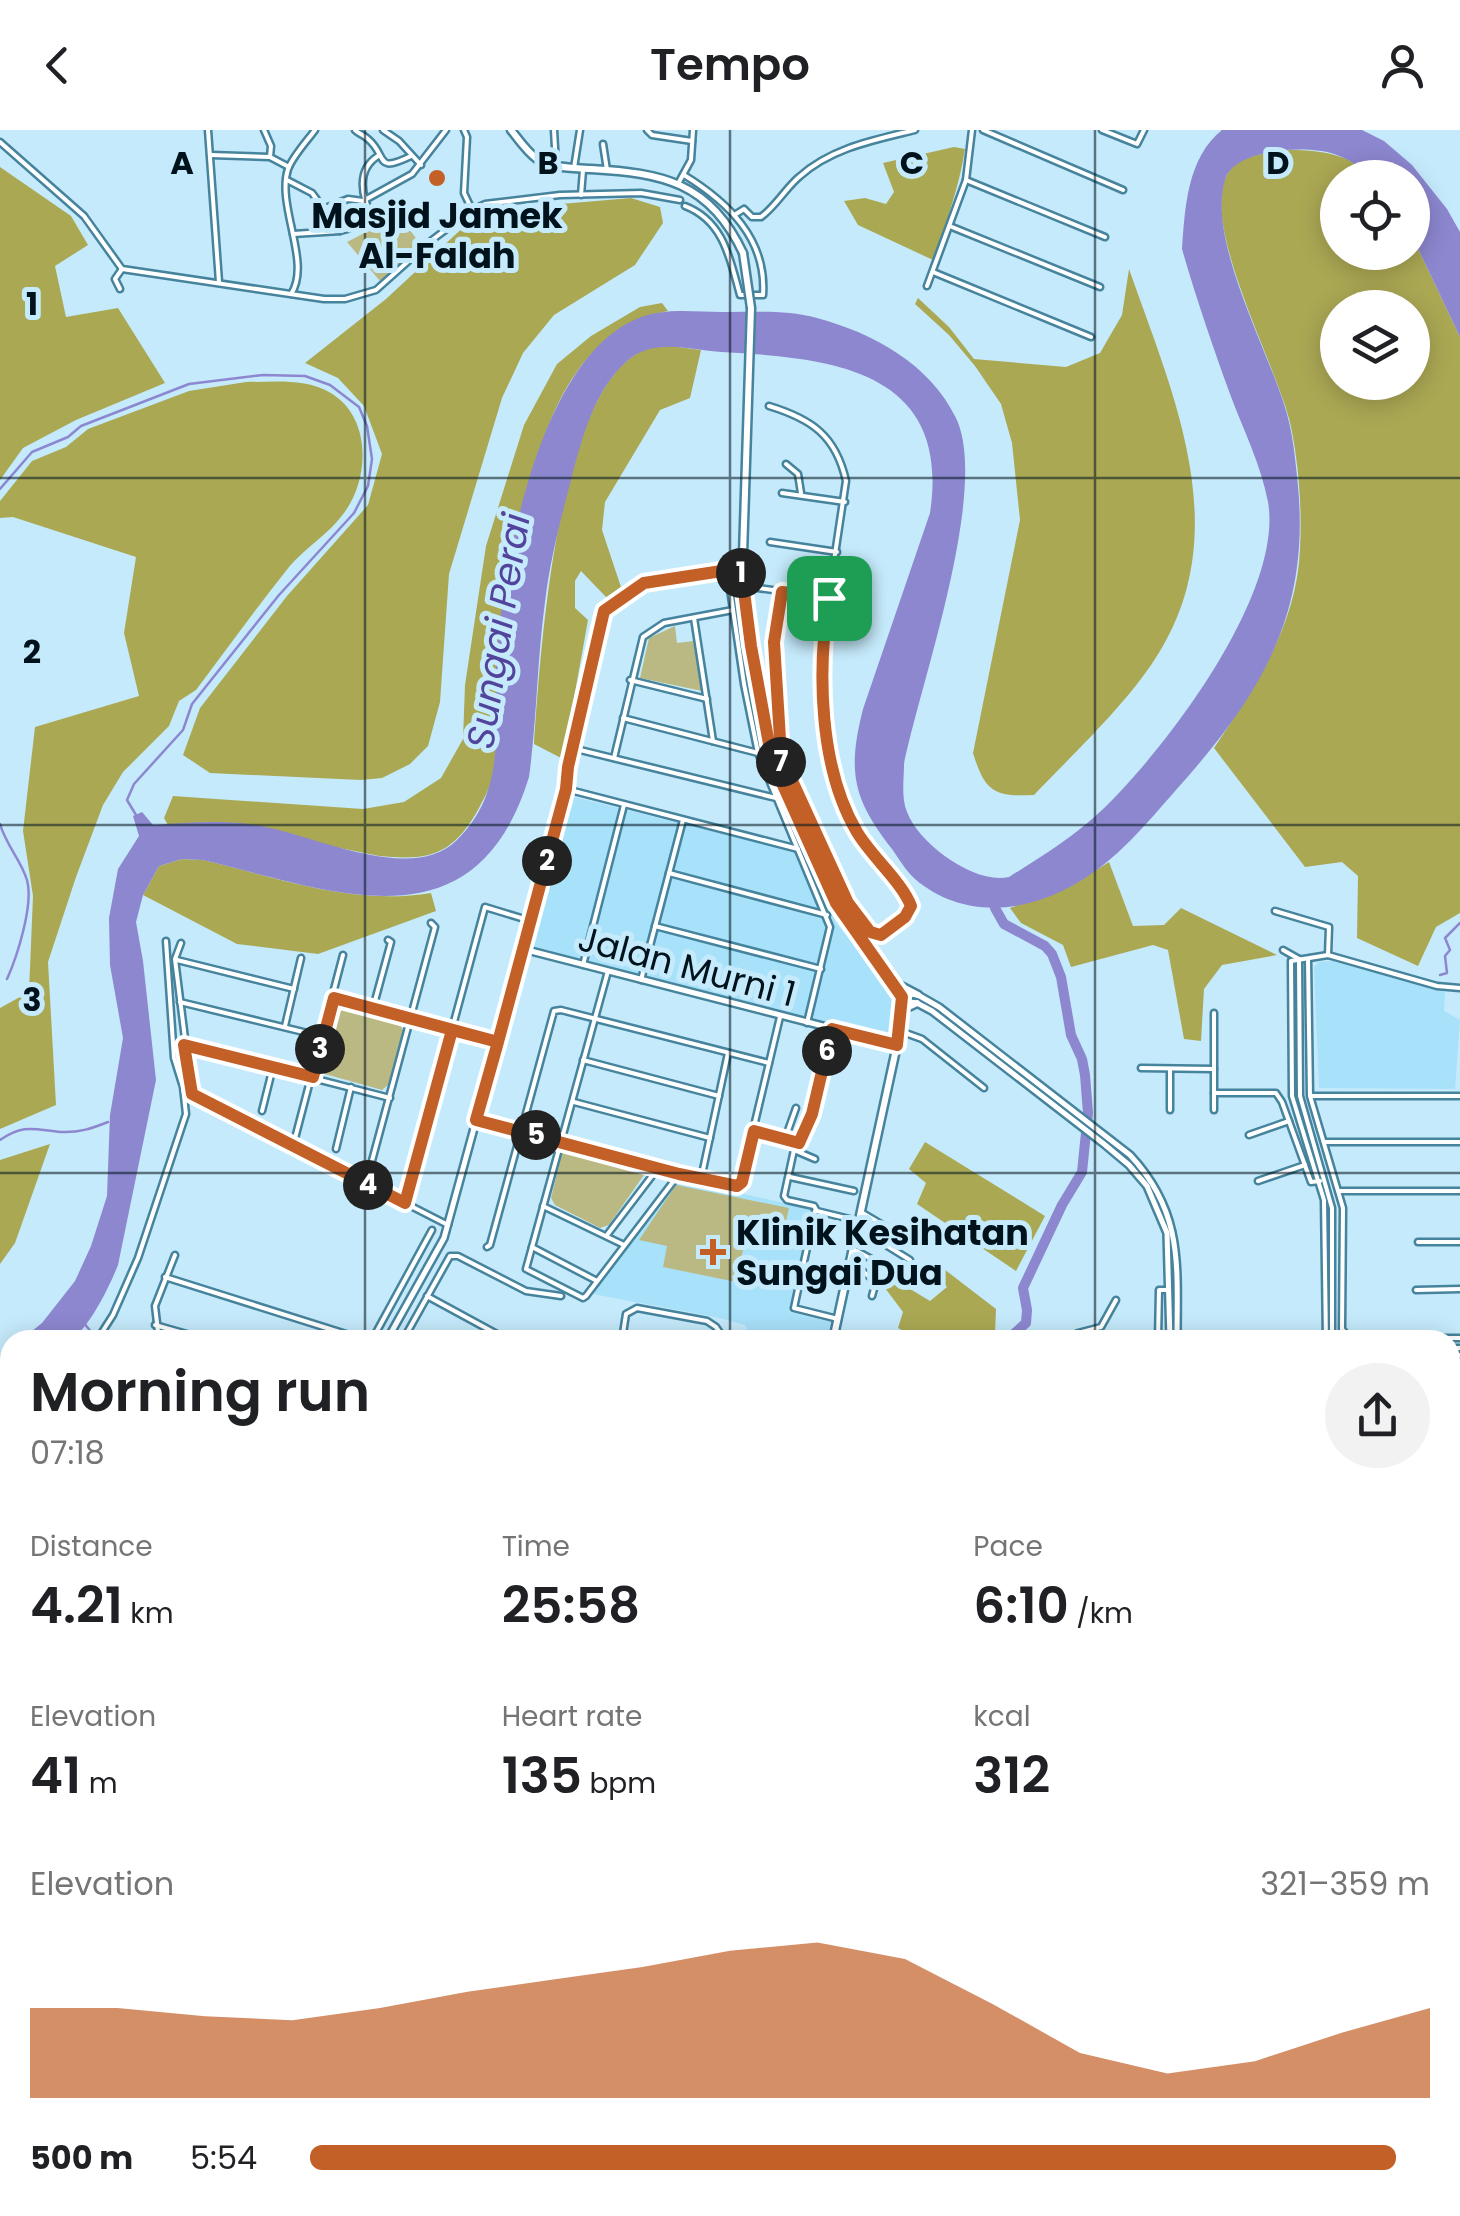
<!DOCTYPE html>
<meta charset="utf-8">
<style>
:root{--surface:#fff;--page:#f2f2f2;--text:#202124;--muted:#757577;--accent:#c36028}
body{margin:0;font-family:Poppins,sans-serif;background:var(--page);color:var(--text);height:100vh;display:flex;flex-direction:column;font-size:38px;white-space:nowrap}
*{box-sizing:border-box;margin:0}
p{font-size:32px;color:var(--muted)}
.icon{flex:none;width:55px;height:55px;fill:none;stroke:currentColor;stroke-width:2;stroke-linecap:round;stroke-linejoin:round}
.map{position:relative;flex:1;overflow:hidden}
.details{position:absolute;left:0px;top:1200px;width:1460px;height:888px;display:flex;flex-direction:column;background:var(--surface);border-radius:30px 30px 0 0;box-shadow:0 5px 25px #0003}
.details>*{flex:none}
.controls{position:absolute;left:1320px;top:30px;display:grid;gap:20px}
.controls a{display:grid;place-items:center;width:110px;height:110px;border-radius:50%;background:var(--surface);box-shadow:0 5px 25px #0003;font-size:50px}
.pin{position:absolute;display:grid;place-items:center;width:85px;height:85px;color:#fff;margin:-42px;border-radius:20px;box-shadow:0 5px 15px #0006}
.km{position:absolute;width:50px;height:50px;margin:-25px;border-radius:50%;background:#222;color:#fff;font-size:28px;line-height:50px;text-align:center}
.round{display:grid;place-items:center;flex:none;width:105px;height:105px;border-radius:52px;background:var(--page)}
.head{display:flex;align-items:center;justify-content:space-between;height:170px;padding:0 30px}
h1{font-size:55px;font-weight:600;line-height:75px}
.stats{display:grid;grid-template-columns:repeat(3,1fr);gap:15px;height:170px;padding:10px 30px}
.stats div{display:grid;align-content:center}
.stats b{font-size:50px;font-weight:600}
.stats small{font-size:28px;font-weight:400}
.stats p{font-size:28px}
.chart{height:280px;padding:20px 30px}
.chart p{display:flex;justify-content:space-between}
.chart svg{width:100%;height:180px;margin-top:10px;fill:var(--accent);opacity:.7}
ul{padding:0 30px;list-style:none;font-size:32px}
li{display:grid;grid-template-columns:160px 120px 1fr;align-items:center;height:75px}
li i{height:25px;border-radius:12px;background:var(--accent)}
header{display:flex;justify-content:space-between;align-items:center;height:130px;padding:0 30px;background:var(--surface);font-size:45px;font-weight:600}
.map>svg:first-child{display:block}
</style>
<header><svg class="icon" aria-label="back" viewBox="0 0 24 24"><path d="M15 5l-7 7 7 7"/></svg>Tempo<svg class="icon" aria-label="person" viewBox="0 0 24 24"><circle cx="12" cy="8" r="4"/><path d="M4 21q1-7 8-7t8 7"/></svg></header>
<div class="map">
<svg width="1460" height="2086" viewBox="0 0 1460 2086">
<rect width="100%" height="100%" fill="#c5eafb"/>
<g fill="#a8e1fa">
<polygon points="570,666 804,724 836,793 879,843 894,868 897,885 893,900 888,907 850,898 529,816"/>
<polygon points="1331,831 1445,862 1444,881 1460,890 1455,959 1319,958 1314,837 1319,832"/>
<polygon points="678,1049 811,1079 789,1182 831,1192 827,1210 753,1210 745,1195 720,1188 593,1164"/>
</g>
<g fill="#bbb983">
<polygon points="399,85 421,115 380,151 347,112"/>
<polygon points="675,496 677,513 693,511 702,561 640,548 649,508"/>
<polygon points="342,876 399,893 403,900 388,955 382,960 325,944 322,936 338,877"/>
<polygon points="568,1016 644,1036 646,1042 609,1095 600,1098 555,1075 551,1068 563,1019"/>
<polygon points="676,1055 789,1078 783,1104 748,1097 736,1152 663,1137 667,1116 639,1110"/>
</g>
<g fill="#aba854" fill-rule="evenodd">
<path d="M 954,17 L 965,19 C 959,58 946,93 933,130 L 858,95 L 844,71 L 865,68 L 886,74 L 894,62 L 883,33 Z"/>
<path d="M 1290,20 C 1321,20 1350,24 1372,47 L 1338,48 L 1338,122 L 1412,122 L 1413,108 L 1460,207 L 1460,783 L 1436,797 L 1418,836 L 1357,808 L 1358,746 L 1342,732 L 1305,737 L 1214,618 C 1255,557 1297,495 1300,419 C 1302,379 1299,336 1291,297 C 1280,241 1197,93 1228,43 C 1241,23 1269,23 1290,20 ZM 1338,178 L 1412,178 L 1412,252 L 1338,252 Z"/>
<polygon points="0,37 71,86 88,115 55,136 66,187 118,178 165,253 76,290 23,318 0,350"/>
<polygon points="631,68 660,77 663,93 635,135 554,185 523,223 502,268 449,444 440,572 428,616 410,634 382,648 361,650 210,643 183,625 200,578 287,466 368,375 382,324 364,276 338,248 305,233 386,169 469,92 489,80"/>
<path d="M 1129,139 C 1172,262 1235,397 1160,521 C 1131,570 1074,623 1034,665 C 994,667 985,662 973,623 L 1020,390 L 1012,313 L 1001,274 L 975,236 L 949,205 L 915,174 L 918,168 L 949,197 L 974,229 L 1066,237 L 1100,223 L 1122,185 Z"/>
<path d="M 662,173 L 668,181 C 558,203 534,330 515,423 C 509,455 500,488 497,521 C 493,559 500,598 496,635 C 494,651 486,664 479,678 C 453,725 430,731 379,726 L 212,692 L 168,695 L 164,688 L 173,666 L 363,679 L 404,672 L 441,648 L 463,609 L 465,555 L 486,416 L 524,295 L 557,234 L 591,206 L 640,177 Z"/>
<path d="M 670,216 L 701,220 L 690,268 L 660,280 L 605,372 L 602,400 L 621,457 L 607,468 L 581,441 L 575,451 L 575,478 L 588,490 L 563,629 L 534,614 C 540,527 556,265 640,222 C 649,217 660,216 670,216 Z"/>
<path d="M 246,252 C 273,252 305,248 329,262 C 372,286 370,348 344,383 C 329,404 305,418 289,437 C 257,477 227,519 196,560 L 179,571 L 169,596 L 123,642 L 103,675 L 76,747 L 48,832 L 56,975 L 0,999 L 0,878 L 29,862 L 33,766 L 23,701 L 35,597 L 139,566 L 124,503 L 136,427 L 13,387 L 0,388 L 0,371 L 32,331 L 66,317 L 88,299 L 189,261 Z"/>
<path d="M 182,729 L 203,730 C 280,748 352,776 431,763 L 436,781 L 318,824 L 237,814 L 143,765 L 159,736 Z"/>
<polygon points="1109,732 1133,796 1164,795 1181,778 1277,825 1222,835 1204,859 1201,911 1184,909 1168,820 1153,815 1071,837 1063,815 1021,793 1010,778 1069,757"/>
<polygon points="925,1012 1045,1086 1016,1141 917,1074 926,1053 909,1039"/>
<polygon points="50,1014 15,1113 0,1134 0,1030"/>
<polygon points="940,1136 996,1179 995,1203 989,1210 920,1210 898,1198 903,1182 882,1154 892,1148 930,1171 947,1157 933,1142"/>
<polygon points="0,1380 10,1400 10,1525 0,1523"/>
<polygon points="0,1912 10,1932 10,2034 0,2038"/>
</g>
<path fill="#8d87d0" d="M 1222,0 L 1362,0 L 1384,11 L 1412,35 L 1447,79 L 1460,102 L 1460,207 L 1413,108 L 1412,48 L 1372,47 C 1362,37 1348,29 1334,24 C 1308,15 1234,18 1225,50 C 1207,108 1266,217 1284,274 C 1293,301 1295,328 1298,356 C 1310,486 1260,566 1176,660 C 1146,694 1117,730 1077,753 C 1026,783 963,790 915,749 C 906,741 899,729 892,719 C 853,669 847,642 863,579 L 930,383 C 952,238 829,228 722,222 C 690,220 654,207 627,231 C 594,261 583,305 572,346 C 561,388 550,430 545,472 C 537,530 537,589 529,647 C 475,822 333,761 203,730 L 182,729 L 159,736 L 143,765 L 136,792 L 143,831 L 156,950 L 118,1135 C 111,1153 88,1202 70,1209 C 57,1214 35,1210 21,1210 L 42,1193 L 75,1151 L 91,1116 L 107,1066 L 110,985 L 123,908 L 110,835 L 109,788 L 118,739 L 139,706 L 133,686 L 142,682 L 153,695 C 185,693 217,690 249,694 C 306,700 410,757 457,710 C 512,656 491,587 497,519 C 505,426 540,233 634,190 C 665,176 697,183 729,182 C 759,182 788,180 817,188 C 873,203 930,234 956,288 C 990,359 920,555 904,634 C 904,650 901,667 907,682 C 919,714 975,755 1009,747 C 1041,727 1075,706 1102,680 C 1165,620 1284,464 1268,372 C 1261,335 1243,299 1230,264 C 1213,217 1196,168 1182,119 C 1185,78 1187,28 1222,0 Z"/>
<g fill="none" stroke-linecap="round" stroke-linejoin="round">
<g stroke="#8d87d0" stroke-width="2.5">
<polyline points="0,359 32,322 68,307 81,296 189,254 263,245 305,246 330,255 359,277 367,296 372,329 368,356 354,383 279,465 192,574 183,600 134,654 127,670 136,685"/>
<path d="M 0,694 C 6,715 21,730 27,750 C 34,774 17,827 7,849"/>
<polyline points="1440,845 1447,843 1445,826 1450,820 1445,808 1460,793"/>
<path d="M 0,1010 C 25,993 35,1000 61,1002 C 79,1003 93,998 108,992"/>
<polyline points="83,1192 97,1209"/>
<polyline points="0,1348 10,1363"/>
<polyline points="0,1894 10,1914"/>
<polyline points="0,2065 10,2060"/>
<polyline points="1120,2078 1121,2086"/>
</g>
<polyline stroke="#8d87d0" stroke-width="10" points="993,766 995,778 1004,794 1045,816 1052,824 1061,847 1071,905 1082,929 1085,945 1088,983 1082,1042 1062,1075 1023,1158 1027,1180 1026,1193 1007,1210"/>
<g stroke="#46839c" stroke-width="9">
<g id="minor">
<polyline points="208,0 219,152"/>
<polyline points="264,0 271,16 270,27"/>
<path d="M 355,0 C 359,4 364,5 368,9 C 388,26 374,44 411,26"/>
<polyline points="383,0 399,11 421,35"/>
<polyline points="464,0 467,7 464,63 472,80"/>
<polyline points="554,0 556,35"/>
<polyline points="647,0 652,5 692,11"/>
<polyline points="983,0 1123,60"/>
<polyline points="1102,0 1137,14 1144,0"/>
<polyline points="0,12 84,86 122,139 324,169 345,169 376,160 432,110 472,80 485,74 560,65 641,63 680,70"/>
<polyline points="603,14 607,40"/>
<polyline points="211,25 270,27 289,37"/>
<polyline points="574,38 580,0"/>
<path d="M 684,45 C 728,72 767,109 763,165 L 740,165 C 730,129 724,91 685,76"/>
<polyline points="287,50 312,63 340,101"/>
<polyline points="966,50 1105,107"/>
<polyline points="679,52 691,30 693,0"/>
<polyline points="581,65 583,40"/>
<polyline points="323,79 348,69 363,71 412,44 446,0"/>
<path d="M 736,84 L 744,79 L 752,87 L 761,87 C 776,76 785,59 799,47 C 831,18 874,10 915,0"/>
<polyline points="952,97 1100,157"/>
<path d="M 293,104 L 340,101 L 371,93 L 373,87 C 361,67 356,40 378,26"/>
<polyline points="933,142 1091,207"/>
<polyline points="927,156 966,50 972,0"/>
<polyline points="120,159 115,149 122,139"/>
<path d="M 291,164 C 312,133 276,76 288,39 C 293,26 307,11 315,0"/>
<path d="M 769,276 C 812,289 836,306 846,351 L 822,511 L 827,613 L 849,689 L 868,720 L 911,773 L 905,787 L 879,806 C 856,799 782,645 779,617 C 773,566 774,514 781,463"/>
<polyline points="786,334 798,344 801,363"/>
<polyline points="782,363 845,372"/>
<polyline points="770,412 837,422"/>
<polyline points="727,439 744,554 758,623 830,797 807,893"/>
<polyline points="751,457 829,468"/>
<polyline points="694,488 713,611"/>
<polyline points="630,550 707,569"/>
<polyline points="623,588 758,623"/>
<polyline points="572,618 776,668"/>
<polyline points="614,628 643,507 664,493 733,480"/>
<polyline points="566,659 798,719"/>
<polyline points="669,743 827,785"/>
<polyline points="1275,781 1329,797 1328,825"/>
<polyline points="655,796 821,839"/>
<polyline points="181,813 175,829 192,964 448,1095"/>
<polyline points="523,819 566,659 568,637 601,486 644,453 741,438"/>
<polyline points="1283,820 1299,829"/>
<polyline points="1299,829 1300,966 1332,1078 1332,1210"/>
<polyline points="1308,829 1310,966 1343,1078 1342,1199 1349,1208 1460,1208"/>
<polyline points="177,830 294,859"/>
<polyline points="583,835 624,675"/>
<polyline points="608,841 526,1139 583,1168 586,1166 679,1044"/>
<polyline points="641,850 683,690"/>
<polyline points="334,868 498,913"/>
<polyline points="180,872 324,907"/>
<polyline points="373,878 391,812 388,810"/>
<polyline points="1214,883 1214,980"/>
<polyline points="285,896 301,828"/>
<polyline points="832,899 812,985 794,1020 784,1066 787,1070 814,1076 817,1081 858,1091"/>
<polyline points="900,901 922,909 984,958"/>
<polyline points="184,915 390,968"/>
<polyline points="583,930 719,966"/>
<polyline points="1141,938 1214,939"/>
<polyline points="1214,963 1276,963 1282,972 1311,1052 1320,1051"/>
<polyline points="1312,966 1460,966"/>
<polyline points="574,972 710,1008"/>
<polyline points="1170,980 1170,939"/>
<polyline points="262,981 273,937"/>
<polyline points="476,990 679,1044 740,1055 780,887"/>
<polyline points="754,1001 798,1013"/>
<polyline points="1249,1005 1289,991"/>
<polyline points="785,1009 796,978"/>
<polyline points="1325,1012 1460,1012"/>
<polyline points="293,1016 343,825"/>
<polyline points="336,1019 351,957"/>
<polyline points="794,1020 815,1029"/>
<polyline points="790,1047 854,1061"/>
<polyline points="701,1049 728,923"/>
<polyline points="1258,1051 1305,1035"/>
<polyline points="366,1053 435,797 431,793"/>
<polyline points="1340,1061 1460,1061"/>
<polyline points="405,1073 485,777 531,791"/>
<polyline points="543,1076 624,1115"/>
<polyline points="815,1081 794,1178 838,1189"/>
<polyline points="861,1082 908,1110"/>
<polyline points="607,1105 658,1038"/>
<polyline points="856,1106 881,1112 910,1130"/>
<polyline points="1418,1112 1460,1112"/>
<polyline points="487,1117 490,1115 554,881 561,880 769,933"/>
<polyline points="532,1117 597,1151"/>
<polyline points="853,1119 897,1143"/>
<polyline points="850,1131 876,1152 872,1166"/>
<polyline points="165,1147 365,1210"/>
<polyline points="1416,1160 1460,1159"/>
<polyline points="427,1166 508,1210"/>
<polyline points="155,1195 208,1210"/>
<polyline points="97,1210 113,1185 138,1128 186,984 183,957 174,928 166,811"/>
<polyline points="159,1210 155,1176 175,1125"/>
<polyline points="372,1210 432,1100"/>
<polyline points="403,1210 450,1126 458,1126 526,1161 561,1166"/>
<polyline points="622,1210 626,1184 637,1178 707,1191 716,1197 725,1210"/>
<polyline points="1066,1210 1078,1203 1101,1197 1116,1170"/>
<polyline points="1158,1210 1159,1160 1169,1160"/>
<polyline points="1326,1210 1324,1070 1292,966 1291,831 1328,825 1437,856 1460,858"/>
<polyline points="1450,1218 1460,1218"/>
<polyline points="1450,1225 1460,1225"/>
<polyline points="1450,1235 1460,1235"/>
<polyline points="1450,1283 1460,1283"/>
<polyline points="0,1312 10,1305"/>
<polyline points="1450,1329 1460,1329"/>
<polyline points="718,2078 720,2086"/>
<polyline points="801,2078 801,2086"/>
<polyline points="898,2078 901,2086"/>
<polyline points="1124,2078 1126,2086"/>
<polyline points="78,2086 81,2078"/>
<polyline points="138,2086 163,2078"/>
<polyline points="227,2086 228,2078"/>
<polyline points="299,2086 301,2078"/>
<polyline points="325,2086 327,2078"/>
<polyline points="682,2086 688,2078"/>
</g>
</g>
<g stroke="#46839c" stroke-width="10">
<g id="tertiary">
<path d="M 900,863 L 918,865 L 939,877 L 1130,1025 C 1184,1083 1177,1136 1177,1210"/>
<polyline points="902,871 917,873 932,881 1104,1014 1129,1035 1147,1056 1167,1103 1170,1210"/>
<polyline points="387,1210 444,1108 523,819 897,915"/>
</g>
</g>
<g stroke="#46839c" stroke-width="11">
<g id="secondary">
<path d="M 511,0 C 519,10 527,22 537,29 C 552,38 574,38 591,39 C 662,43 710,52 743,123"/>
<polyline points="751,178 742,455 768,619 836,773 900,863 903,880 900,901 833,1210"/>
<polyline points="895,853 918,865"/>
<polyline points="904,879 917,873"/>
<polyline points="1450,1511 1460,1513"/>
<polyline points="1450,1517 1460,1520"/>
<polyline points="350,2086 365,2078"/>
<polyline points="845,2086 845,2078"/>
</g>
</g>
<use href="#minor" stroke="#fff" stroke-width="4"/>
<use href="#tertiary" stroke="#fff" stroke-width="5"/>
<use href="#secondary" stroke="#fff" stroke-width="6"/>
<g stroke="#46839c" stroke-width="11" stroke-linecap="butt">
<polyline id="secondary-bridge" points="743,123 751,178"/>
</g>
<use href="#secondary-bridge" stroke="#fff" stroke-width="6"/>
</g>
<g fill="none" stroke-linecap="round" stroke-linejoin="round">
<g stroke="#fff" stroke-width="20">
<path id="route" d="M 829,468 L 782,462 L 774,512 L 781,625 L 772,630 L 751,516 L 741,438 L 644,453 L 604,481 L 568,637 L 566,659 L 498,912 L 334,868 L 313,947 L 184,915 L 192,964 L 405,1073 L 452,900 L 498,912 L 476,990 L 679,1044 L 737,1056 L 742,1052 L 754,1001 L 799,1013 L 812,984 L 832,899 L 897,915 L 902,867 L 836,773 L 774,635 L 783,631 L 848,773 L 870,802 L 881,805 L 905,787 L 911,776 C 902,752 871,726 857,702 C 819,638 817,540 829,468"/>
</g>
<use href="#route" stroke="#c36028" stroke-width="12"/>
</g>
<path fill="none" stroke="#00121b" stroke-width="2.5" stroke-opacity="0.55" d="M 365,0 L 365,1210M 730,0 L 730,1210M 1095,0 L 1095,1210M 0,348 L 1460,348M 0,695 L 1460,695M 0,1043 L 1460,1043M 0,1391 L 10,1391M 1450,1391 L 1460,1391M 0,1738 L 10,1738M 1450,1738 L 1460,1738M 365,2078 L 365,2086M 730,2078 L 730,2086M 1095,2078 L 1095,2086"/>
<g fill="#c36028" stroke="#c5eafb" stroke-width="4">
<circle cx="437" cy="48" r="10"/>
<path d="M708 1107h10v10h10v10h-10v10h-10v-10h-10v-10h10z"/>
</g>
<g text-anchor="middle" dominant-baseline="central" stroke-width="10" stroke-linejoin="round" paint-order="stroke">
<g font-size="35" font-weight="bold" fill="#00121b" stroke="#c5eafb">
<text x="437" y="85">Masjid Jamek<tspan x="437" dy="40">Al-Falah</tspan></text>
<text x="736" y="1102" text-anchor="start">Klinik Kesihatan<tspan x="736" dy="40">Sungai Dua</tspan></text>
</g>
<g font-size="35" fill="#00121b" stroke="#c5eafb">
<text transform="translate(687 836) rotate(15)">Jalan Murni 1</text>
</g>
<g font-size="38" font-style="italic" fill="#52449c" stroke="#c5eafb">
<text transform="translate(498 501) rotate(-81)">Sungai Perai</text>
</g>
</g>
<g font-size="32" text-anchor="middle" font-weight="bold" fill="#00121b" stroke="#c5eafb" stroke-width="10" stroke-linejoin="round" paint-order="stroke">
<text x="182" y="44">A</text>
<text x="548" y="44">B</text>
<text x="912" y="44">C</text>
<text x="1278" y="44">D</text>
<text x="32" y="185">1</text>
<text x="32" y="533">2</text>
<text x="32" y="881">3</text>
</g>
</svg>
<div class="controls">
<a><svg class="icon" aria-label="locate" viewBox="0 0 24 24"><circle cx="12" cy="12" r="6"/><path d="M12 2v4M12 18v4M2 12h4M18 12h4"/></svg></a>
<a><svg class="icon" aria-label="layers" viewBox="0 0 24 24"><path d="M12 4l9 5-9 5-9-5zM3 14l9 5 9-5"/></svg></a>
</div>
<div class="pin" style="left:829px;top:468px;background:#1e9e55"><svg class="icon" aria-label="arrive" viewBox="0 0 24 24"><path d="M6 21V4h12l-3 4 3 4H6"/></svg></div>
<b class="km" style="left:741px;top:443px">1</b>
<b class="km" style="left:547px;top:731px">2</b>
<b class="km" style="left:320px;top:919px">3</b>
<b class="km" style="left:368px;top:1055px">4</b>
<b class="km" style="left:536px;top:1005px">5</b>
<b class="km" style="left:827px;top:921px">6</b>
<b class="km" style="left:781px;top:632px">7</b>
<section class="details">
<div class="head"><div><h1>Morning run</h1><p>07:18</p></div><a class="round"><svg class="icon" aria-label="share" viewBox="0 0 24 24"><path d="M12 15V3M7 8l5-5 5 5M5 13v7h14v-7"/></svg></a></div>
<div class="stats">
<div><p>Distance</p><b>4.21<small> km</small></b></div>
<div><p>Time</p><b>25:58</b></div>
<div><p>Pace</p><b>6:10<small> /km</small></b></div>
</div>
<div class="stats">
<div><p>Elevation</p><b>41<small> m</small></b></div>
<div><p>Heart rate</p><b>135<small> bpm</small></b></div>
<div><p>kcal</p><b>312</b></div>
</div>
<div class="chart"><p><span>Elevation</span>321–359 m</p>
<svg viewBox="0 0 160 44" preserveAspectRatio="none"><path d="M0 44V22L10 22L20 24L30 25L40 22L50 18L60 15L70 12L80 8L90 6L100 10L110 21L120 33L130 38L140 35L150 28L160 22V44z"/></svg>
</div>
<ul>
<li><b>500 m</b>5:54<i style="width:97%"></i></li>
</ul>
</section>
</div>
